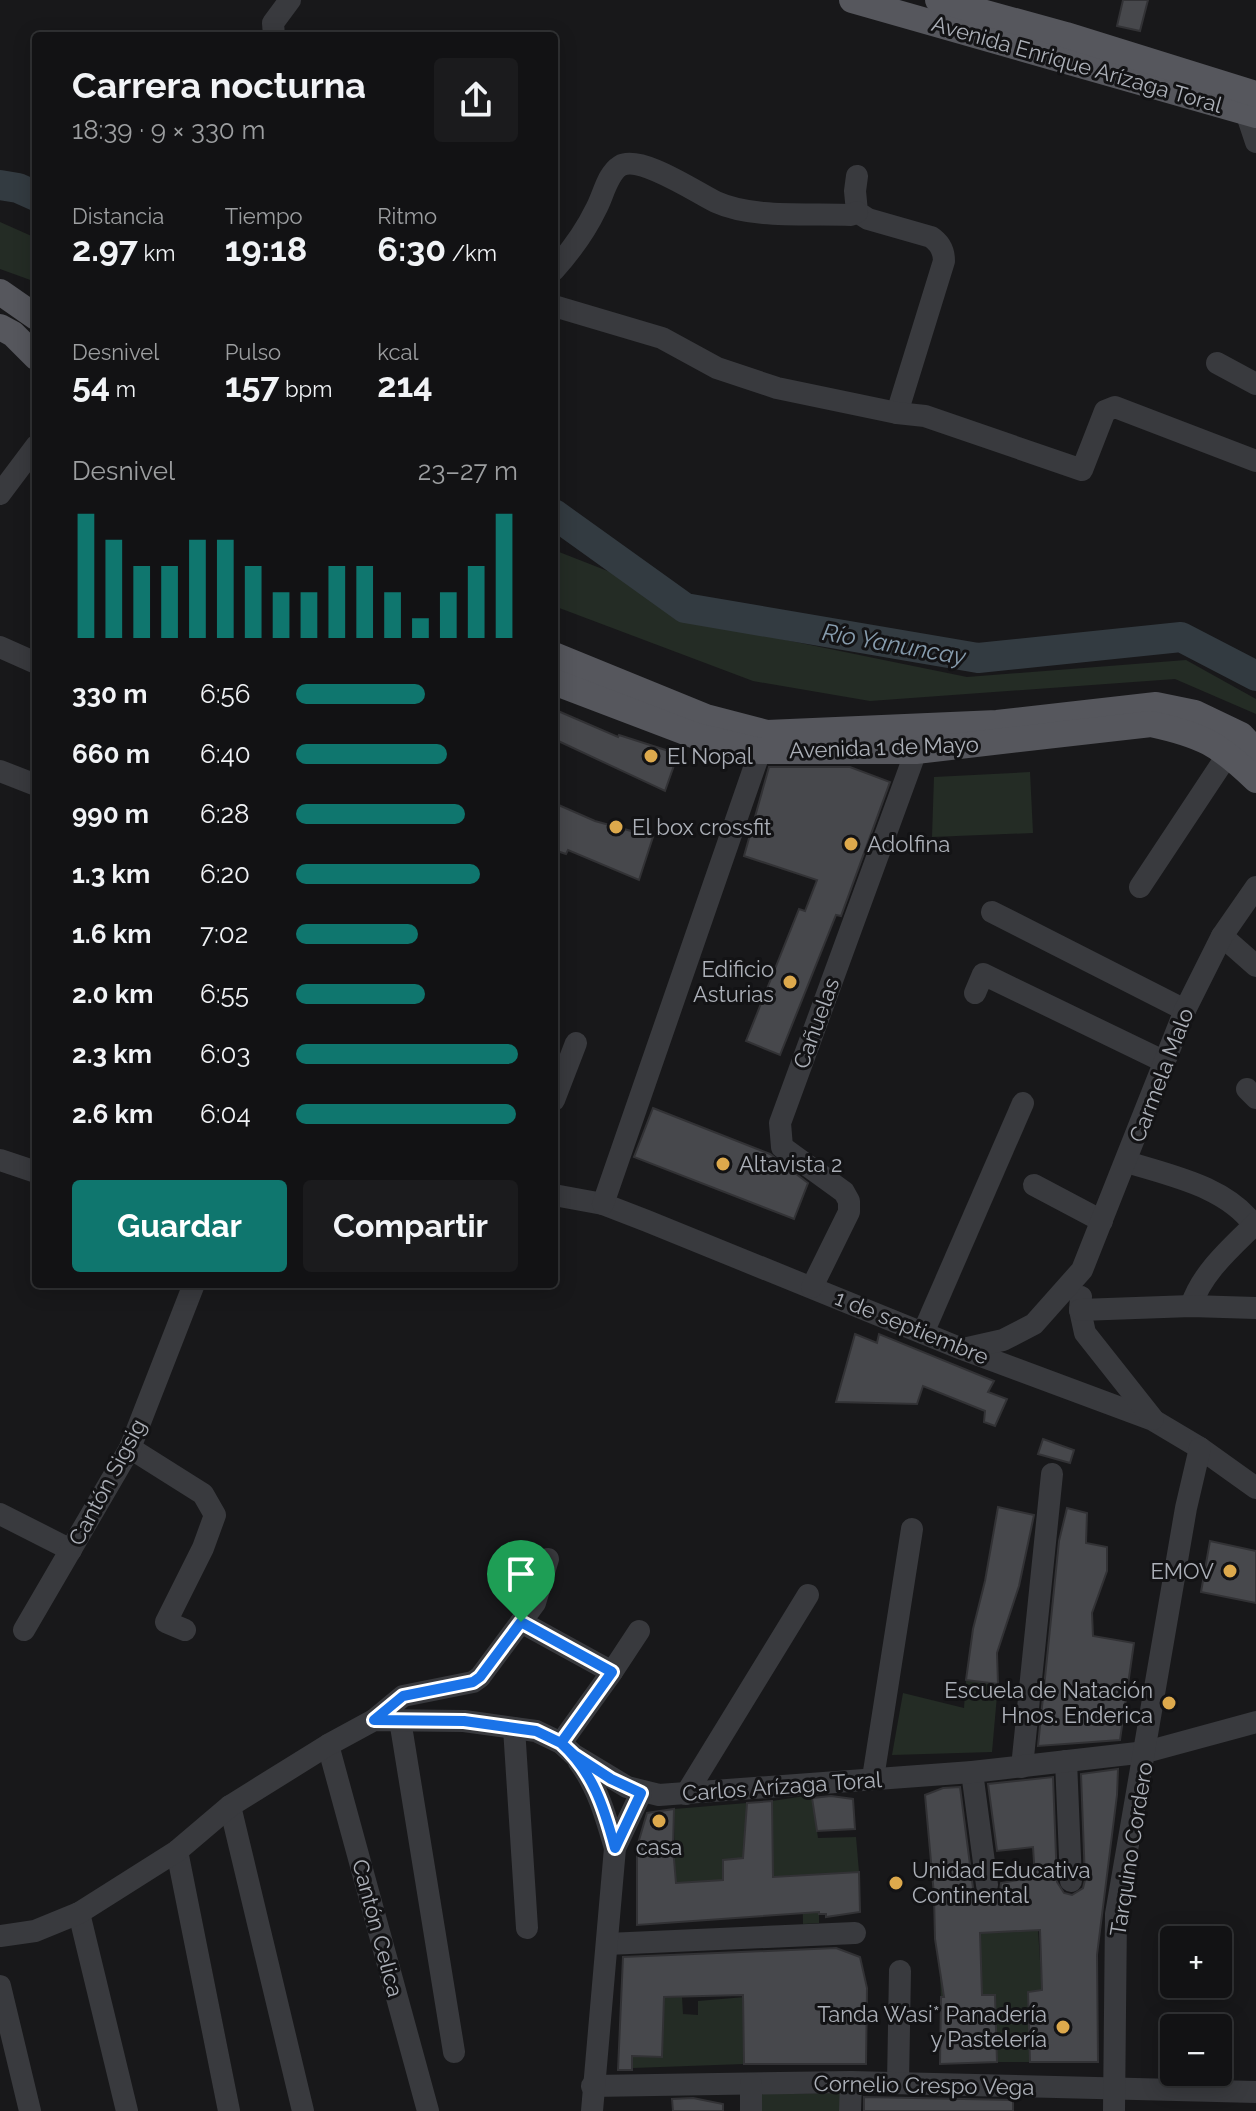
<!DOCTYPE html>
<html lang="es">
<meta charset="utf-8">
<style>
:root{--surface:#121214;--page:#1b1b1d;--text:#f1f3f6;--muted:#9c9ea0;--line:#313234;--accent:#0f766e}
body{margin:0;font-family:Raleway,sans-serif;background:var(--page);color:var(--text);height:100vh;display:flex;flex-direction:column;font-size:30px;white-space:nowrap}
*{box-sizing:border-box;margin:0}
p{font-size:26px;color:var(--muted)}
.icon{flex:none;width:44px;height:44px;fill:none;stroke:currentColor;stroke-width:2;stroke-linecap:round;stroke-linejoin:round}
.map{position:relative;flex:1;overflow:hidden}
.drawer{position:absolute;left:32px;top:32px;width:526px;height:1256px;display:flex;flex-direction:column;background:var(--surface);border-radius:8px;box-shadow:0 4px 20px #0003,0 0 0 2px var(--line)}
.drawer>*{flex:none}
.fabs{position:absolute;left:1160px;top:1926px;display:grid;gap:16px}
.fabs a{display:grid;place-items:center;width:72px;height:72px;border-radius:8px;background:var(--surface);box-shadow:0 4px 20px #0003,0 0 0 2px var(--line);font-size:40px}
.pin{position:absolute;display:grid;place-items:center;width:68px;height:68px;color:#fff;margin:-82px -34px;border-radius:50% 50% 50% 0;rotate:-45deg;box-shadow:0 0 8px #0007}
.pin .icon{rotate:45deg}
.round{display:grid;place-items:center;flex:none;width:84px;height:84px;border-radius:8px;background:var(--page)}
.headline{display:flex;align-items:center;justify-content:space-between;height:136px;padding:0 40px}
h1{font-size:36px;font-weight:700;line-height:60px}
.stats{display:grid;grid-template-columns:repeat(3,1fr);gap:12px;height:136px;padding:8px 40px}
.stats div{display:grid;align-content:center}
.stats b{font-size:34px;font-weight:700}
.stats small{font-size:22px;font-weight:400}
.stats p{font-size:22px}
.chart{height:224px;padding:16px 40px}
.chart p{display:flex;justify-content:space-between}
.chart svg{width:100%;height:144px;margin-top:8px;stroke:var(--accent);stroke-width:6}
.action{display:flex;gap:16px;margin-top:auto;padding:16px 40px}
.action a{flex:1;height:92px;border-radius:8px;background:var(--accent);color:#fff;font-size:32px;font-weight:700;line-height:92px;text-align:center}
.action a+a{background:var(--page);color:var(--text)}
ul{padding:0 40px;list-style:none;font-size:26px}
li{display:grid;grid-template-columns:128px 96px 1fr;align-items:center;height:60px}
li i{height:20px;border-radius:10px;background:var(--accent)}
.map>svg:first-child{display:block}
</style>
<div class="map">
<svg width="1256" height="2111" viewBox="0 0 1256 2111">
<rect width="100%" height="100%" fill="#18181a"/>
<g fill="#242c25">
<polygon points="0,222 36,238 36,282 0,269"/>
<polygon points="554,550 781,639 967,677 1186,660 1256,699 1256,714 1175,679 870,701 753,681 554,606"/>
<polygon points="1030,772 1033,833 932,837 934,777"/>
<polygon points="966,1680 998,1684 992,1752 892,1755 903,1693 964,1708"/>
<polygon points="812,1795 818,1838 856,1837 859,1872 819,1874 819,1923 803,1924 802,1875 773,1877 772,1801"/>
<polygon points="747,1803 743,1858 723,1860 723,1880 675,1883 674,1809"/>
<polygon points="1038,1930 1042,1990 1028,1992 1030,2062 997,2062 995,1995 941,1997 940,1975 981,1973 980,1933"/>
<polygon points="682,1997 683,2014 698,2015 698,2001 745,1997 744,2064 633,2068 633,2056 662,2056 663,2018 635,1999"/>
<polygon points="843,2093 843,2111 759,2111 760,2094"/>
</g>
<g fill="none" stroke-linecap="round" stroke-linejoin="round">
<g stroke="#333b41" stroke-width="30">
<polyline points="0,185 18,188 36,196"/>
<polyline points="554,514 685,608 978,658 1181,637 1256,676"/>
</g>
</g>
<g fill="#47484c" stroke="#323235" stroke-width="2">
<polygon points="1123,0 1148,0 1140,31 1117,26"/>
<polygon points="558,711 618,737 619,735 678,754 665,791 554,739 554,721"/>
<polygon points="769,767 850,767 890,782 841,916 836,915 780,1055 746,1041 799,909 805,911 817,880 744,856"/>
<polygon points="554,803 595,821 653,837 639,880 568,850 566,854 554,850"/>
<polygon points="653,1108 770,1154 808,1183 794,1219 634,1157"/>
<polygon points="855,1334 877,1343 879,1334 994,1381 988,1392 1007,1399 995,1426 984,1422 985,1411 923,1386 917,1404 836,1402"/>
<polygon points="1043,1439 1074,1450 1070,1463 1038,1454"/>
<polygon points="998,1507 1034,1515 1019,1586 997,1653 998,1684 966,1680 973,1629 985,1581"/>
<polygon points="1067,1508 1087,1513 1086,1543 1107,1547 1107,1571 1092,1613 1093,1636 1134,1643 1120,1740 1038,1746 1059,1541"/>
<polygon points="1210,1541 1256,1551 1256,1603 1201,1592"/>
<polygon points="1118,1769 1117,1795 1097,1955 1098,2062 1030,2062 1028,1992 1042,1990 1040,1930 980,1933 982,1995 995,1995 997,2062 940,2064 941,1997 944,1997 935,1939 934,1895 925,1795 943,1788 960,1787 973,1888 981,1898 990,1899 1000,1891 1001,1883 1035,1877 1033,1847 997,1851 988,1784 1053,1777 1057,1882 1064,1893 1072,1895 1083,1888 1085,1880 1081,1774"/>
<polygon points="831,1796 853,1799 855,1829 817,1831 812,1798"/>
<polygon points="772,1801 773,1877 859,1872 860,1912 826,1917 826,1914 819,1914 819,1912 637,1925 637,1847 647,1813 674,1809 673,1847 676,1883 723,1880 723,1860 743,1858 747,1803"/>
<polygon points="836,1948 860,1957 867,1988 866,2064 744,2064 743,1995 664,1997 662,2057 632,2056 632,2070 618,2070 623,1957"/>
<polygon points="864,2097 1013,2100 1013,2111 864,2111"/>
<polygon points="693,2098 723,2104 723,2111 673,2111 672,2099"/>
</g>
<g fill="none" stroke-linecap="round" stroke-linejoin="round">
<g stroke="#393a3e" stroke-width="22">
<polyline points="274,36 273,23 290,0"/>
<polyline points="1246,112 1256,142"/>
<path d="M 857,176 L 855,191 L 857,212 L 868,219 L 931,237 C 940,243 944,251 944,261 L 897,413"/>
<path d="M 554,270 C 570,252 586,230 596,209 C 603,197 607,174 620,166 C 640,154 697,193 716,202 C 753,219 810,213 851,215 L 857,212"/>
<polyline points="554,306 662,338 717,368 777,388 897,413 925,416 1082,470 1105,411 1115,407 1256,461"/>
<polyline points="1217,363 1256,384"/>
<polyline points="0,494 36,446"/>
<polyline points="0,647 36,663"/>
<polyline points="0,771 36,785"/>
<polyline points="1140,887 1236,742"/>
<polyline points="992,912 1185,1010"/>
<polyline points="1222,936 1256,966"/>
<polyline points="975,993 983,974 1165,1062"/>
<polyline points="1247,1089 1256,1098"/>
<polyline points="554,1100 576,1043"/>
<polyline points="0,1160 36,1172"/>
<path d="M 1127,1162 C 1171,1176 1225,1186 1254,1225"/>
<polyline points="1034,1185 1102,1221"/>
<polyline points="554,1195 603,1204 647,1221 962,1349 1153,1420 1200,1448 1256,1488"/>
<polyline points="603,1204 760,751"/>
<polyline points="812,1287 849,1212 849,1201 844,1192 782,1147 780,1123 916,751 919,735"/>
<polyline points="1081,1297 1080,1310 1085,1333 1153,1419"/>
<path d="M 1191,1306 C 1202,1272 1232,1247 1256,1223"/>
<polyline points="1080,1310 1191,1306 1256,1308"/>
<polyline points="923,1333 1023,1103"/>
<polyline points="963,1349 1003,1340 1034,1324 1082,1270 1185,1010 1222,936 1256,887"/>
<polyline points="130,1448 203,1494 215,1515 203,1548 166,1622 185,1630"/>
<polyline points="0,1514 71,1550"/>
<polyline points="521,1622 612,1672"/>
<polyline points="24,1630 130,1448 194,1284"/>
<polyline points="374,1720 403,1696 473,1682 480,1677 535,1603 548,1559"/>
<polyline points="400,1720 454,2052"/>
<polyline points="514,1728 527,1928"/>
<polyline points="561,1743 612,1672 639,1631"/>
<polyline points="328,1745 428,2111"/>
<polyline points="1066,1761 1071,1881"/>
<path d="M 579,1762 C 598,1788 606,1817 615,1848"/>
<polyline points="1022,1767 1052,1474"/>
<polyline points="972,1772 987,1885"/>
<polyline points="873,1778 912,1529"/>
<polyline points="686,1794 808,1595"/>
<polyline points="230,1806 303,2111"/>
<polyline points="177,1851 229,2111"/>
<polyline points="79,1913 127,2111"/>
<polyline points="0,1936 35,1931 79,1913 177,1851 230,1806 328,1745 374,1720 464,1721 536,1731 561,1743 574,1755 627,1787 659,1795 972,1772 1146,1752 1256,1722"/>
<polyline points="607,1944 855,1933"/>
<polyline points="0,1986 30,2111"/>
<polyline points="898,2083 900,1971"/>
<polyline points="592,2086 851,2082 1256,2092"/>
<polyline points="592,2111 615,1848 641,1793"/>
<polyline points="751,2111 751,2084"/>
<polyline points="850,2111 851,2082"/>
<polyline points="1114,2111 1116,1914 1186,1508 1200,1448"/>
</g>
<g stroke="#56575d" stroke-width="26">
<polyline points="852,0 1256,115"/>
<polyline points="938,0 1066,35 1256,94"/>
<polyline points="0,292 36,317"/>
<polyline points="0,327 13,334 36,357"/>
<polyline points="554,655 706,717 767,733 997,723 1156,705 1195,713 1241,735 1256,751"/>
<path d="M 554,682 L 696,736 L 760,751 L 916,751 L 1151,724 C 1202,735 1219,744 1256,780"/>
</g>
</g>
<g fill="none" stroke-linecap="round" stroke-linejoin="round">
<g stroke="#fff" stroke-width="16">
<path id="route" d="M 521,1622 L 480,1677 L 473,1682 L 403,1696 L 374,1720 L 464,1721 L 536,1731 L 561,1743 L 574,1755 L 611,1779 L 641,1793 L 615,1848 C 604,1807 593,1772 561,1743 L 612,1672 L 521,1622"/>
</g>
<use href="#route" stroke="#1a73e8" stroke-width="10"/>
</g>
<g fill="#dda94c" stroke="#131315" stroke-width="3">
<circle cx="651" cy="756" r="8"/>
<circle cx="616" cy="827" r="8"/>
<circle cx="851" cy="844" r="8"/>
<circle cx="790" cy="982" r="8"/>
<circle cx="723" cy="1164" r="8"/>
<circle cx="1230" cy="1571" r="8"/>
<circle cx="1169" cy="1703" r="8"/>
<circle cx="659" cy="1821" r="8"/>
<circle cx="896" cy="1883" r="8"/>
<circle cx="1063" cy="2027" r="8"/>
</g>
<g text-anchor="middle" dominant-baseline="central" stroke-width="6" stroke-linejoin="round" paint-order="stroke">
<g font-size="22" fill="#acb0b8" stroke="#131315">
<text transform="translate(1077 64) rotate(16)">Avenida Enrique Arízaga Toral</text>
<text transform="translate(884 747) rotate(-2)">Avenida 1 de Mayo</text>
<text transform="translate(816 1023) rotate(-70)">Cañuelas</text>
<text transform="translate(1161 1075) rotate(-69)">Carmela Malo</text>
<text transform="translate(912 1327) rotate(22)">1 de septiembre</text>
<text transform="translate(107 1482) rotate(-62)">Cantón Sigsig</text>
<text transform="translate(782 1786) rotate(-4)">Carlos Arízaga Toral</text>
<text transform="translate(1131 1849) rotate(-81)">Tarquino Cordero</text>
<text transform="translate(378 1928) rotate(75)">Cantón Celica</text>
<text transform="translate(924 2085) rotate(1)">Cornelio Crespo Vega</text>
</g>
<g font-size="22" fill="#acb0b8" stroke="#131315" text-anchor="start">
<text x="667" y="756">El Nopal</text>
<text x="632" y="827">El box crossfit</text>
<text x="867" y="844">Adolfina</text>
<text x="774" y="969" text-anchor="end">Edificio<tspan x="774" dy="25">Asturias</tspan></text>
<text x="739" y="1164">Altavista 2</text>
<text x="1214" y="1571" text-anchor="end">EMOV</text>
<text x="1153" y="1690" text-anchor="end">Escuela de Natación<tspan x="1153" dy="25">Hnos. Enderica</tspan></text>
<text x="659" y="1847" text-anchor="middle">casa</text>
<text x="912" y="1870">Unidad Educativa<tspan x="912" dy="25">Continental</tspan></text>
<text x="1047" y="2014" text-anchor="end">Tanda Wasi* Panadería<tspan x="1047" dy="25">y Pastelería</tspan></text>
</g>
<g font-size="24" font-style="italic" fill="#879daf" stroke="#131315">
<text transform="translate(894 644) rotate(10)">Río Yanuncay</text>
</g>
</g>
</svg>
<div class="fabs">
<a>+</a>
<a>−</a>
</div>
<div class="pin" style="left:521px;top:1622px;background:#1e9e55"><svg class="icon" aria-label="arrive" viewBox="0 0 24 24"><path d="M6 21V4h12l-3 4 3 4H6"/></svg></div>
<section class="drawer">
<div class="headline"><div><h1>Carrera nocturna</h1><p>18:39 · 9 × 330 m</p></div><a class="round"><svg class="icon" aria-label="share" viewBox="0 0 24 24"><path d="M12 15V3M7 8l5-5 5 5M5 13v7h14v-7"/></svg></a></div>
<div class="stats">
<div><p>Distancia</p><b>2.97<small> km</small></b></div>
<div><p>Tiempo</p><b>19:18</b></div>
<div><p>Ritmo</p><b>6:30<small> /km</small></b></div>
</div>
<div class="stats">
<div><p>Desnivel</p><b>54<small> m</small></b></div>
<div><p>Pulso</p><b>157<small> bpm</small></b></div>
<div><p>kcal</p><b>214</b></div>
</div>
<div class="chart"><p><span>Desnivel</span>23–27 m</p>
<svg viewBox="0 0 160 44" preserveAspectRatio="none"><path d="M5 44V6M15 44V14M25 44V22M35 44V22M45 44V14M55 44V14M65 44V22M75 44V30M85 44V30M95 44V22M105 44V22M115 44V30M125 44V38M135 44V30M145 44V22M155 44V6"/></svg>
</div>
<ul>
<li><b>330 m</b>6:56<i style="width:58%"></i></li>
<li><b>660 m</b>6:40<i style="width:68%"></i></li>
<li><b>990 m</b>6:28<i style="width:76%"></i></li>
<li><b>1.3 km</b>6:20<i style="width:83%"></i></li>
<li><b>1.6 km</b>7:02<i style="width:55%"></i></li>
<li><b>2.0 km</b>6:55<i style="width:58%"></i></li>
<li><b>2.3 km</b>6:03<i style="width:100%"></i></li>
<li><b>2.6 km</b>6:04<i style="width:99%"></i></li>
</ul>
<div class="action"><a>Guardar</a><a>Compartir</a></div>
</section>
</div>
